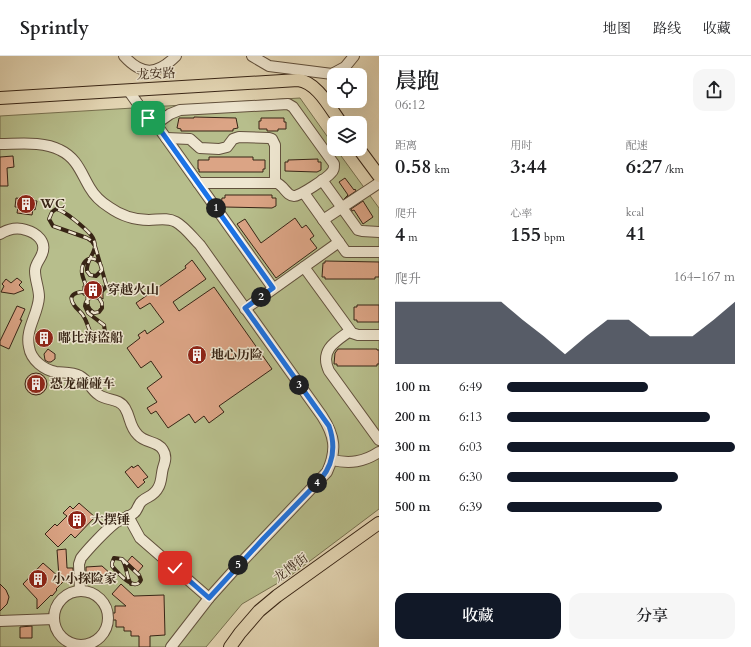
<!DOCTYPE html>
<html lang="zh">
<meta charset="utf-8">
<style>
:root{--surface:#fff;--page:#f6f6f6;--text:#202124;--muted:#757577;--line:#e0e0e0;--accent:#111827}
body{margin:0;font-family:Cardo,"Noto Serif SC",serif;background:var(--page);color:var(--text);height:100vh;display:flex;flex-direction:column;font-size:15px;white-space:nowrap}
*{box-sizing:border-box;margin:0}
p{font-size:13px;color:var(--muted)}
.icon{flex:none;width:22px;height:22px;fill:none;stroke:currentColor;stroke-width:2;stroke-linecap:round;stroke-linejoin:round}
.map{position:relative;flex:1;overflow:hidden}
.panel{display:flex;flex-direction:column;background:var(--surface);width:372px}
.panel>*{flex:none}
.tools{position:absolute;left:327px;top:12px;display:grid;gap:8px}
.tools a{display:grid;place-items:center;width:40px;height:40px;border-radius:8px;background:var(--surface);box-shadow:0 4px 16px #0002;font-size:20px}
.pin{position:absolute;display:grid;place-items:center;width:34px;height:34px;color:#fff;margin:-17px;border-radius:8px;box-shadow:0 2px 6px #0006}
.km{position:absolute;width:20px;height:20px;margin:-10px;border-radius:50%;background:#222;color:#fff;font-size:11px;line-height:20px;text-align:center}
.round{display:grid;place-items:center;flex:none;width:42px;height:42px;border-radius:12px;background:var(--page)}
.summary{display:flex;align-items:center;justify-content:space-between;height:68px;padding:0 16px}
h1{font-size:22px;font-weight:600;line-height:30px}
.figures{display:grid;grid-template-columns:repeat(3,1fr);gap:6px;height:68px;padding:4px 16px}
.figures div{display:grid;align-content:center}
.figures b{font-size:20px;font-weight:600}
.figures small{font-size:11px;font-weight:400}
.figures p{font-size:11px}
.chart{height:112px;padding:8px 16px}
.chart p{display:flex;justify-content:space-between}
.chart svg{width:100%;height:72px;margin-top:4px;fill:var(--accent);opacity:.7}
.button{display:flex;gap:8px;margin-top:auto;padding:8px 16px}
.button a{flex:1;height:46px;border-radius:12px;background:var(--accent);color:#fff;font-size:16px;font-weight:600;line-height:46px;text-align:center}
.button a+a{background:var(--page);color:var(--text)}
ul{padding:0 16px;list-style:none;font-size:13px}
li{display:grid;grid-template-columns:64px 48px 1fr;align-items:center;height:30px}
li i{height:10px;border-radius:5px;background:var(--accent)}
header{display:flex;align-items:center;gap:24px;box-sizing:border-box;height:56px;padding:0 20px;background:var(--surface);border-bottom:1px solid var(--line)}
header strong{font-size:19px}
nav{display:flex;gap:22px;margin-inline-start:auto;font-size:14px}
main{display:flex;flex:1;min-height:0}
.map>svg:first-child{display:block}
</style>
<header>
<strong>Sprintly</strong>
<nav><a>地图</a><a>路线</a><a>收藏</a></nav>
</header>
<main>
<div class="map">
<svg width="379" height="591" viewBox="0 0 379 591">
<rect width="100%" height="100%" fill="#e5d8b6"/>
<filter id="stains"><feTurbulence type="fractalNoise" baseFrequency=".005" numOctaves="4"/><feColorMatrix values="0 0 0 0 .2 0 0 0 0 .09 0 0 0 0 .02 0 0 0 .5 -.17"/></filter>
<radialGradient id="worn" r=".72"><stop offset=".6" stop-color="#630" stop-opacity="0"/><stop offset="1" stop-color="#630" stop-opacity=".3"/></radialGradient>
<polygon fill="#b7be8c" stroke="#777150" points="300,42 334,90 334,93 336,93 379,152 379,453 290,520 242,548 206,591 0,591 0,60"/>
<g fill="#dba485" stroke="#372415">
<polygon points="194,61 236,62 238,72 233,73 233,75 181,75 181,73 177,72 179,62 194,62"/>
<polygon points="261,62 284,62 284,66 286,66 286,73 278,73 278,75 267,75 267,73 259,73 259,65 261,65"/>
<polygon points="13,100 14,111 7,112 8,130 0,130 0,101"/>
<polygon points="209,101 253,101 253,104 265,104 265,113 263,113 263,116 199,116 199,113 198,113 198,104 209,104"/>
<polygon points="318,103 318,106 321,106 321,114 317,116 285,115 285,106 288,106 288,104"/>
<polygon points="345,122 354,134 355,133 356,135 344,143 348,139 339,126"/>
<polygon points="225,139 272,139 272,142 276,142 276,150 272,152 225,151 221,149 222,142 225,142"/>
<polygon points="16,142 37,145 35,154 33,153 32,159 17,157 18,151 15,151"/>
<polygon points="363,145 373,161 363,168 354,154 352,155 351,153"/>
<polygon points="295,162 302,172 306,169 310,174 314,180 310,183 317,192 276,222 237,168 245,163 261,187"/>
<polygon points="192,204 206,223 173,246 179,255 214,231 272,313 219,350 224,356 209,367 204,360 195,367 189,358 168,372 156,355 151,358 147,352 157,346 147,332 162,321 151,305 141,312 127,292 140,282 138,279 145,274 147,278 164,266 150,247 140,253 136,247 186,212 185,210"/>
<polygon points="325,205 379,206 379,221 375,221 375,223 325,223 325,221 322,221 323,207 325,207"/>
<polygon points="17,222 22,226 19,229 24,234 14,238 1,236 4,230 2,228 6,223 11,227"/>
<polygon points="83,230 103,230 103,243 97,239 83,239"/>
<polygon points="357,249 379,249 379,266 357,266 357,264 354,264 354,251 357,251"/>
<polygon points="17,250 25,253 20,264 22,264 9,293 0,289 0,285"/>
<polygon points="43,276 47,277 50,281 49,285 45,289 40,287 38,283 39,278"/>
<polygon points="48,293 55,298 55,303 51,306 48,306 45,304 44,298"/>
<polygon points="338,293 377,293 377,294 379,294 379,308 377,308 377,310 337,310 337,308 334,308 335,297"/>
<circle cx="36" cy="328" r="11"/>
<polygon points="138,409 148,421 143,424 145,426 138,432 125,416 132,410 133,412"/>
<polygon points="79,447 95,461 75,482 71,478 58,491 45,478 55,468 57,470 67,460 63,457 70,450 73,453"/>
<polygon points="66,493 67,512 73,512 73,524 64,525 56,533 57,534 53,539 52,540 51,539 37,553 37,543 23,528 43,507 59,521 57,494"/>
<polygon points="132,500 143,510 138,516 127,506"/>
<polygon points="102,510 112,519 103,529 100,526 95,526 92,523 86,523 86,511"/>
<polygon points="0,528 6,534 9,541 7,548 0,555"/>
<polygon points="121,528 134,540 164,539 165,579 150,580 150,591 139,591 139,580 131,580 131,575 124,575 124,571 116,571 116,564 111,564 110,557 115,557 115,550 126,550 112,538"/>
<polygon points="32,570 32,582 20,582 20,571"/>
</g>
<g fill="none" stroke-linecap="round" stroke-linejoin="round">
<g stroke="#62513d" stroke-width="12">
<g id="minor">
<path d="M 124,0 C 142,20 157,19 176,0"/>
<polyline points="252,0 269,10 332,18 345,11 354,0"/>
<polyline points="128,34 148,62 156,68 273,232"/>
<path d="M 156,68 L 170,58 L 180,54 L 288,48 L 293,51 L 334,108 C 334,112 334,114 331,117 C 328,121 299,141 294,140 C 287,140 284,130 277,127 L 198,127"/>
<polyline points="166,82 190,83 200,92 219,93 227,91 233,83 239,81 269,82 272,83 275,89 275,127"/>
<path d="M 0,88 C 19,88 43,85 60,94 C 77,102 81,117 90,132 C 94,139 101,146 109,151 C 120,159 135,164 149,164 C 158,164 167,161 176,166 C 185,171 193,182 200,189 L 322,360 C 335,380 337,394 327,416 L 236,512 L 209,542 L 171,591"/>
<polyline points="322,124 358,174 362,175 379,176"/>
<polyline points="304,137 346,196 379,196"/>
<polyline points="323,164 379,127"/>
<path d="M 0,178 C 8,173 17,171 26,174 C 37,177 47,186 42,198 C 40,204 35,208 35,215 C 35,224 39,232 39,241 C 38,259 25,273 29,291 C 31,304 44,314 56,316 C 64,317 72,316 80,320 C 89,325 91,334 99,339 C 108,345 119,342 125,352 C 131,362 129,370 138,379 C 145,387 158,385 163,394 C 167,400 165,406 163,412 C 161,419 162,426 158,432 C 154,440 148,440 142,445 C 138,448 138,454 134,457 C 128,462 120,463 115,467 C 105,475 89,492 81,502 L 79,508 L 80,535"/>
<polyline points="304,211 352,277 358,279 379,279"/>
<polyline points="245,253 339,186"/>
<path d="M 350,275 C 336,285 319,294 329,315 L 379,384"/>
<path d="M 332,404 C 350,408 364,406 379,396"/>
<polyline points="128,460 140,482 209,542"/>
<circle cx="81" cy="562" r="27"/>
<polyline points="0,565 54,563"/>
</g>
</g>
<g stroke="#372415" stroke-width="14">
<g id="major">
<path d="M 0,42 L 298,24 C 317,26 330,52 341,67"/>
<polyline points="359,93 379,120"/>
<polyline points="230,591 240,577 259,555 277,540 379,467"/>
</g>
</g>
<use href="#minor" stroke="#eee6d0" stroke-width="10"/>
<use href="#major" stroke="#e5d8b6" stroke-width="12"/>
<g stroke="#372415" stroke-width="4">
<g id="rail">
<path d="M 52,156 L 49,163 L 53,170 L 87,182 C 91,184 93,186 95,190 L 106,228 L 106,231 L 102,235 C 95,236 62,232 74,249 C 77,254 82,256 84,261 C 89,269 88,278 97,281 L 101,280 L 105,276 L 104,269 L 88,257 L 85,250 C 86,242 92,240 99,242 L 102,247 L 102,252 L 99,256 L 94,257 C 91,255 89,254 88,250 C 87,245 88,239 87,234 C 86,226 79,218 83,209 C 87,198 101,202 102,214 L 96,220 L 90,219 L 87,215 C 86,206 93,200 95,191 C 95,187 94,183 91,179 C 85,172 64,154 56,153 L 52,156"/>
<path d="M 122,503 L 139,519 L 141,524 C 135,537 117,516 112,510 L 112,507 L 114,502 L 122,503 C 127,510 126,520 131,528"/>
</g>
</g>
<use href="#rail" stroke="#eee6d0" stroke-width="2.5" stroke-dasharray="8" stroke-linecap="butt"/>
</g>
<g fill="none" stroke-linecap="round" stroke-linejoin="round">
<g stroke="#fff" stroke-width="8">
<path id="route" d="M 148,62 L 156,68 L 273,232 L 245,252 L 329,370 C 336,390 334,407 321,423 L 263,483 L 209,542 L 175,512"/>
</g>
<use href="#route" stroke="#1a73e8" stroke-width="5"/>
</g>
<defs>
<g id="building-disc" transform="scale(1)"><circle r="9.5" fill="#8f2418" stroke="#eee6d0"/><path d="M-4-6H4V6H1V3H-1V6H-4ZM-2.5-4.3h1.7v1.8h-1.7ZM.8-4.3h1.7v1.8H.8ZM-2.5-1h1.7V.8h-1.7ZM.8-1h1.7V.8H.8Z" fill="#fff"/></g>
</defs>
<g fill-rule="evenodd">
<use href="#building-disc" x="26" y="148"/>
<use href="#building-disc" x="93" y="234"/>
<use href="#building-disc" x="44" y="282"/>
<use href="#building-disc" x="197" y="299"/>
<use href="#building-disc" x="36" y="328"/>
<use href="#building-disc" x="77" y="464"/>
<use href="#building-disc" x="38" y="523"/>
</g>
<g text-anchor="middle" dominant-baseline="central" stroke-width="3" stroke-linejoin="round" paint-order="stroke">
<g font-size="13" fill="#372415" stroke="#eee6d0">
<text transform="translate(156 18) rotate(-3)">龙安路</text>
<text transform="translate(291 512) rotate(-36)">龙博街</text>
</g>
<g font-size="13" font-weight="bold" fill="#372415" stroke="#eee6d0" text-anchor="start">
<text x="40" y="148">WC</text>
<text x="107" y="234">穿越火山</text>
<text x="58" y="282">嘟比海盗船</text>
<text x="211" y="299">地心历险</text>
<text x="50" y="328">恐龙碰碰车</text>
<text x="91" y="464">大摆锤</text>
<text x="52" y="523">小小探险家</text>
</g>
</g>
<rect width="100%" height="100%" filter="url(#stains)"/>
<rect width="100%" height="100%" fill="url(#worn)"/>
</svg>
<div class="tools">
<a><svg class="icon" aria-label="locate" viewBox="0 0 24 24"><circle cx="12" cy="12" r="6"/><path d="M12 2v4M12 18v4M2 12h4M18 12h4"/></svg></a>
<a><svg class="icon" aria-label="layers" viewBox="0 0 24 24"><path d="M12 4l9 5-9 5-9-5zM3 14l9 5 9-5"/></svg></a>
</div>
<div class="pin" style="left:148px;top:62px;background:#1e9e55"><svg class="icon" aria-label="arrive" viewBox="0 0 24 24"><path d="M6 21V4h12l-3 4 3 4H6"/></svg></div>
<div class="pin" style="left:175px;top:512px;background:#d93025"><svg class="icon" aria-label="check" viewBox="0 0 24 24"><path d="M5 12l5 5 9-10"/></svg></div>
<b class="km" style="left:216px;top:152px">1</b>
<b class="km" style="left:261px;top:241px">2</b>
<b class="km" style="left:299px;top:329px">3</b>
<b class="km" style="left:317px;top:427px">4</b>
<b class="km" style="left:238px;top:509px">5</b>
</div>
<section class="panel">
<div class="summary"><div><h1>晨跑</h1><p>06:12</p></div><a class="round"><svg class="icon" aria-label="share" viewBox="0 0 24 24"><path d="M12 15V3M7 8l5-5 5 5M5 13v7h14v-7"/></svg></a></div>
<div class="figures">
<div><p>距离</p><b>0.58<small> km</small></b></div>
<div><p>用时</p><b>3:44</b></div>
<div><p>配速</p><b>6:27<small> /km</small></b></div>
</div>
<div class="figures">
<div><p>爬升</p><b>4<small> m</small></b></div>
<div><p>心率</p><b>155<small> bpm</small></b></div>
<div><p>kcal</p><b>41</b></div>
</div>
<div class="chart"><p><span>爬升</span>164–167 m</p>
<svg viewBox="0 0 160 44" preserveAspectRatio="none"><path d="M0 44V6L10 6L20 6L30 6L40 6L50 6L60 17L70 27L80 38L90 27L100 17L110 17L120 27L130 27L140 27L150 17L160 6V44z"/></svg>
</div>
<ul>
<li><b>100 m</b>6:49<i style="width:62%"></i></li>
<li><b>200 m</b>6:13<i style="width:89%"></i></li>
<li><b>300 m</b>6:03<i style="width:100%"></i></li>
<li><b>400 m</b>6:30<i style="width:75%"></i></li>
<li><b>500 m</b>6:39<i style="width:68%"></i></li>
</ul>
<div class="button"><a>收藏</a><a>分享</a></div>
</section>
</main>
